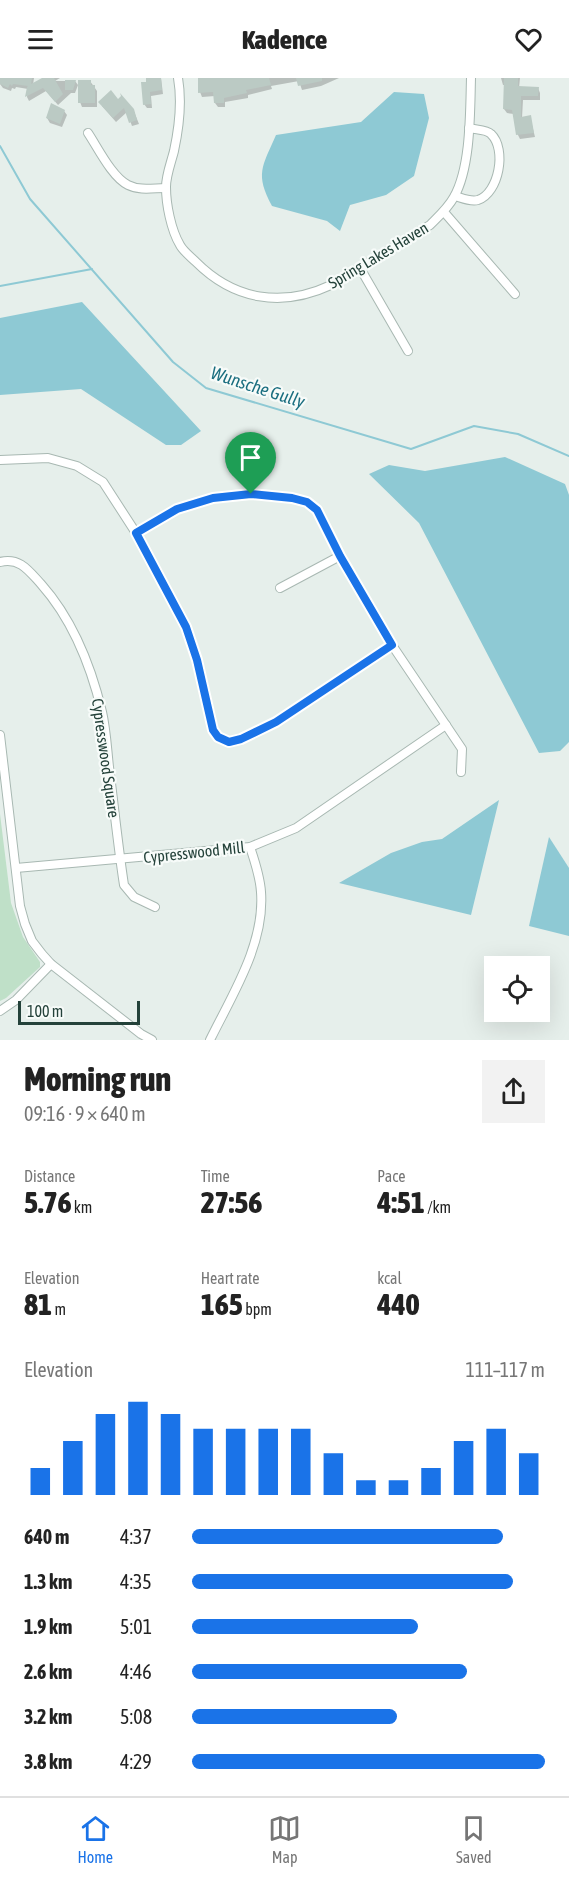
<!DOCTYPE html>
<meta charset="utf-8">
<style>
:root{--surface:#fff;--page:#f2f2f2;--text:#222;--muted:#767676;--line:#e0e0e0;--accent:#1a73e8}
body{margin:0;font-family:"Asap Condensed",sans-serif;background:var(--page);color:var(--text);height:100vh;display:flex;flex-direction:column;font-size:22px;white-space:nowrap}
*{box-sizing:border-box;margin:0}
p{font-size:20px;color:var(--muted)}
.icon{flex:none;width:33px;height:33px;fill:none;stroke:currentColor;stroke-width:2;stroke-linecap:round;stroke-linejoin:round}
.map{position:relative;height:962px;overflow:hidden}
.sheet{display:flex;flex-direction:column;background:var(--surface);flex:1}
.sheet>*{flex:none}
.controls{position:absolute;left:484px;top:878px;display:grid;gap:12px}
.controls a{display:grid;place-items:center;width:66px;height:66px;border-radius:0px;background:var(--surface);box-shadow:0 6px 24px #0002;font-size:30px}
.scale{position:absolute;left:18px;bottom:15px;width:122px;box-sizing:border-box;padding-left:6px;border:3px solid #24423a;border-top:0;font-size:16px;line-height:21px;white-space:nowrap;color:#24423a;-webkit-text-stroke:4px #f7fbf9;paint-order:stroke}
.pin{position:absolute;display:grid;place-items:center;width:51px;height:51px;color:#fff;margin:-62px -26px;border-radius:50% 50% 50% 0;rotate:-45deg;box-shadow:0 0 6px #0007}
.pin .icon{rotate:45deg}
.round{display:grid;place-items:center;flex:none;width:63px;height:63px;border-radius:0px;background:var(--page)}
.head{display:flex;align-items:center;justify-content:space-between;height:102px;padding:0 24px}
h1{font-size:33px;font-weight:800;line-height:45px}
.figures{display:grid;grid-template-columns:repeat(3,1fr);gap:9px;height:102px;padding:6px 24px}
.figures div{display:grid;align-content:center}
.figures b{font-size:30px;font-weight:800}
.figures small{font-size:16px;font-weight:400}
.figures p{font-size:16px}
.chart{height:168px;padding:12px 24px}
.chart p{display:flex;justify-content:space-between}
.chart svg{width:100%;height:108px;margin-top:6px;stroke:var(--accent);stroke-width:6}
ul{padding:0 24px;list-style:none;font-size:20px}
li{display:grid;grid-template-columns:96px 72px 1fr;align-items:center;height:45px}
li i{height:15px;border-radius:8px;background:var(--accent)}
header{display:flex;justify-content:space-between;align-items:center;height:78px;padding:0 24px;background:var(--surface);font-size:27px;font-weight:800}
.tabs{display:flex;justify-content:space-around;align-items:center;height:84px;border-top:2px solid var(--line);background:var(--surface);font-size:16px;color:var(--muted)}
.tabs a{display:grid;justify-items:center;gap:3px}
.tabs .on{color:var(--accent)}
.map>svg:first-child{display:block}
</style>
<header><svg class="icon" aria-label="menu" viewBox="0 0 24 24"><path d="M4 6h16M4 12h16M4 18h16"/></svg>Kadence<svg class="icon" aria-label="heart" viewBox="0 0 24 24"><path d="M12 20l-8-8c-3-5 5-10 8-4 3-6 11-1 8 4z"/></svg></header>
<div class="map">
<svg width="569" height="962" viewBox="0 0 569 962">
<rect width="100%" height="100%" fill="#e6efeb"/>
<polygon fill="#bfe0c8" points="0,736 11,825 23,859 40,884 40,889 6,920 0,923"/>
<g fill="#8ec9d4">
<path d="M 394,14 L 424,16 L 429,40 L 414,98 L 386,117 L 350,127 L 340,153 L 327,143 L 272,128 C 255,96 262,89 276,57 L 361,44 Z"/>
<polygon points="82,224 201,353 181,367 166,367 81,311 0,317 0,240"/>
<polygon points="505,379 565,406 569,417 569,664 560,673 539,675 419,445 369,396 389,387 425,393"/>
<polygon points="499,722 471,837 339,805 391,775 422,764 442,761"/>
<polygon points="549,759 569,790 569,858 529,848"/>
</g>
<g fill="#0003">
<polygon points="3,0 34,0 33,7 52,0 60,0 55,3 75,3 78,7 75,15 71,15 58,27 46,13 29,23 27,19 28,11 16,9 15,11 12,10 11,13 3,10 0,6"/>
<polygon points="147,0 161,0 163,16 151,18 152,30 147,30 144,26"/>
<polygon points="199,0 339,0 321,8 302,12 299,3 271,8 272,11 248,17 248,20 225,24 225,29 218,29 215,25 215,18 202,19 200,14"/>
<polygon points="501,0 520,0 519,10 538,10 540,15 540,22 523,22 522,40 530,39 535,59 520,61 518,57 514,36 507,35 504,31 505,7 503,7"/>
<polygon points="90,3 97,13 97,29 82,29 80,24"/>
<polygon points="118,23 133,31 139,46 132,48 127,34 116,44 102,28"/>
<polygon points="64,33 67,37 62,49 50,45 47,40"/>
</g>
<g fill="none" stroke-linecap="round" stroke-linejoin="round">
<g stroke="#8ec9d4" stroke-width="2">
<polyline points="0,68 30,121 173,284 206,310 411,371 474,348 518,356 569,378"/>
<polyline points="0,208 92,191"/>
</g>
</g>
<g fill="#bbcac4">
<polygon points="0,0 32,0 31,6 42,0 54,0 63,16 55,24 43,10 25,19 27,9 28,8 13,6 12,8 10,6 8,10 0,6"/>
<polygon points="146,0 161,0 162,12 150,14 151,26 143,27 141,4 146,4"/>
<polygon points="198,0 269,0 271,7 246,12 247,15 224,20 224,25 214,25 213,14 198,15"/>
<polygon points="296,0 322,0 322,3 298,8"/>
<polygon points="504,0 518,0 518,8 539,9 538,18 521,18 521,39 531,37 534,55 516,57 512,32 503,31"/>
<polygon points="65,2 76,2 73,12 65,12"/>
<polygon points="78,2 91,2 91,7 95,7 95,25 78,25"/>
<polygon points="111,12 118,21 121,18 120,15 134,31 137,42 129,45 124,30 113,40 98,24"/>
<polygon points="51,25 65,32 60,46 46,40"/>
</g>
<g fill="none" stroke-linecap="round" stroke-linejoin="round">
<g stroke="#a8b8b2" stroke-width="10">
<g id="minor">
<path d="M 178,0 C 182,23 179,50 174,73 C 171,85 166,97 166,109 C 166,126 171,152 180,167 C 183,173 191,179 196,184 C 234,222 282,230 331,207 L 430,147 C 439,138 448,130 454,119 C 471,89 470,34 471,0"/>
<path d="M 88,55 C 98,70 112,99 128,107 C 140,113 153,110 166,110"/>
<path d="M 455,118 C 462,120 470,124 478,122 C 499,115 507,71 491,56 C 486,51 476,52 469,50"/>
<polyline points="444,134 515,216"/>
<polyline points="360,190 408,273"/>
<polyline points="0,382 48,380 77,388 103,404 136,455 186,549 197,582 213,652 218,659 229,664 241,661 276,644 392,567"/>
<polyline points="136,455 177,431 213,420 251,416 292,420 307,424 317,432 340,478 392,567 462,671 461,694"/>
<path d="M 0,484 C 20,479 29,493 41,506 C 73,542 91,588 102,634 C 106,651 107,671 109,689 C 114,728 118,768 124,807 L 134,819 L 155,829"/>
<polyline points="280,510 340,478"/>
<polyline points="0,657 20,828 25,846 32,863 42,876 51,886 141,956 152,962"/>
<polyline points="16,790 250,769 296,750 446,647"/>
<polyline points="0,933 16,922 51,886"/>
<path d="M 210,962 C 232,917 265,866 261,814 C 260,798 255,784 250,769"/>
</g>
</g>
<use href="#minor" stroke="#fff" stroke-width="8"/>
</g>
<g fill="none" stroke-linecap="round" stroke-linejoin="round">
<g stroke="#fff" stroke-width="12">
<polygon id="route" points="251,416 292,420 307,424 317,432 340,478 392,567 276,644 241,661 229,664 218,659 213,652 197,582 186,549 136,455 177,431 213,420"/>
</g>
<use href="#route" stroke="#1a73e8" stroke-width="8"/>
</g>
<g text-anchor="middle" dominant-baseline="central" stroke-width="4.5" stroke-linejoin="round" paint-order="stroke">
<g font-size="16" fill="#24423a" stroke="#f7fbf9">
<text transform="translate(378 177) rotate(-31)">Spring Lakes Haven</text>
<text transform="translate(106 680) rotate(82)">Cypresswood Square</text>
<text transform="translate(194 774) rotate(-6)">Cypresswood Mill</text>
</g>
<g font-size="18" font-style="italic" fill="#1c6f80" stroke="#f7fbf9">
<text transform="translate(258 309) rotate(18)">Wunsche Gully</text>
</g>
</g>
</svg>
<div class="controls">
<a><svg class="icon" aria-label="locate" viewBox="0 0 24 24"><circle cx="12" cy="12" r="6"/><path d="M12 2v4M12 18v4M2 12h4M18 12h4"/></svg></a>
</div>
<div class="scale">100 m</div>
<div class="pin" style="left:251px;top:416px;background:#1e9e55"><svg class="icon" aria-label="arrive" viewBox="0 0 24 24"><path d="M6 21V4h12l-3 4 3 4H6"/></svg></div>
</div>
<section class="sheet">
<div class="head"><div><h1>Morning run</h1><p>09:16 · 9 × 640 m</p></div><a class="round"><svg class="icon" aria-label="share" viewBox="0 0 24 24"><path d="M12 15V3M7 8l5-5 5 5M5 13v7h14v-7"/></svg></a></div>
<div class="figures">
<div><p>Distance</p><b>5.76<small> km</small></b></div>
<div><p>Time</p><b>27:56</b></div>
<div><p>Pace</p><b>4:51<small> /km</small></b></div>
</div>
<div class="figures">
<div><p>Elevation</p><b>81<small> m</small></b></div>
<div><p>Heart rate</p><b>165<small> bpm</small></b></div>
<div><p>kcal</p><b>440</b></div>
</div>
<div class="chart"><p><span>Elevation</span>111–117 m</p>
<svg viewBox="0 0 160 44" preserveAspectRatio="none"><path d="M5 44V33M15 44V22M25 44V11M35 44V6M45 44V11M55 44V17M65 44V17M75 44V17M85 44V17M95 44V27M105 44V38M115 44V38M125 44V33M135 44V22M145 44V17M155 44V27"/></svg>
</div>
<ul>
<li><b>640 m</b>4:37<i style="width:88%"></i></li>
<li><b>1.3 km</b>4:35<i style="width:91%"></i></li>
<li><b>1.9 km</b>5:01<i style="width:64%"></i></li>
<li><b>2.6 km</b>4:46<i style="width:78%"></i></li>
<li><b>3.2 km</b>5:08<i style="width:58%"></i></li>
<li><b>3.8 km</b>4:29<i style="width:100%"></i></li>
</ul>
</section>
<nav class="tabs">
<a class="on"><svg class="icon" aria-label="home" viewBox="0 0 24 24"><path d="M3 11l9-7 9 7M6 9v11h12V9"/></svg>Home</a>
<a><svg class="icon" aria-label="map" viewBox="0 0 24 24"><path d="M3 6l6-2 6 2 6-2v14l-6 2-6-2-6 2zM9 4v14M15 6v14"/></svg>Map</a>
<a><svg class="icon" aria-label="saved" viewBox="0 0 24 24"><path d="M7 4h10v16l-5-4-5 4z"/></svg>Saved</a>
</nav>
